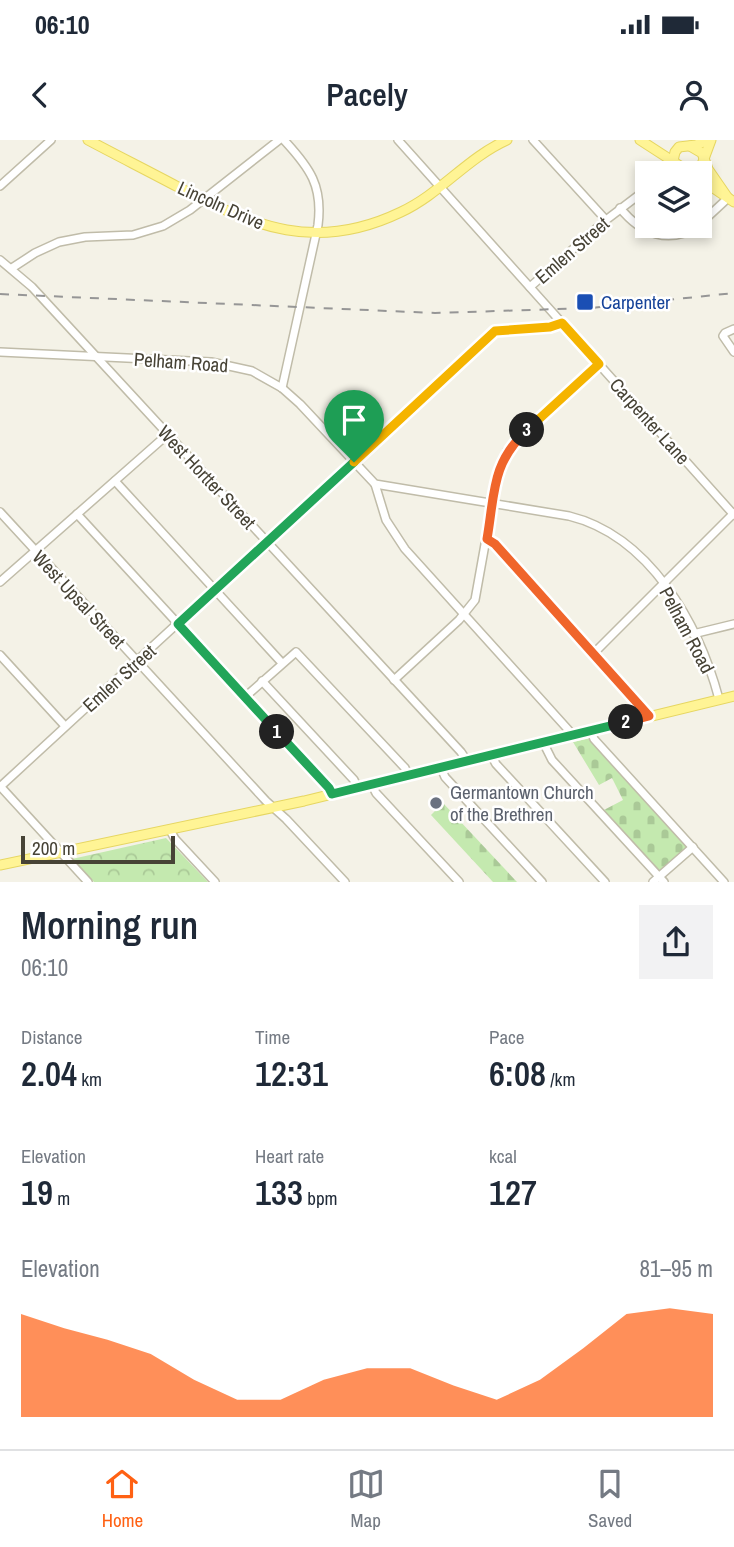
<!DOCTYPE html>
<meta charset="utf-8">
<style>
:root{--surface:#fff;--page:#f2f2f3;--text:#1f2937;--muted:#747a83;--line:#e0e1e3;--accent:#ff6113}
body{margin:0;font-family:"Archivo Narrow",sans-serif;background:var(--page);color:var(--text);height:100vh;display:flex;flex-direction:column;font-size:26px;white-space:nowrap}
*{box-sizing:border-box;margin:0}
p{font-size:23px;color:var(--muted)}
.icon{flex:none;width:38px;height:38px;fill:none;stroke:currentColor;stroke-width:2;stroke-linecap:round;stroke-linejoin:round}
.map{position:relative;height:742px;overflow:hidden}
.side{display:flex;flex-direction:column;background:var(--surface);flex:1}
.side>*{flex:none}
.fabs{position:absolute;left:635px;top:21px;display:grid;gap:14px}
.fabs a{display:grid;place-items:center;width:77px;height:77px;border-radius:0px;background:var(--surface);box-shadow:0 4px 10px #0003;font-size:35px}
.scale{position:absolute;left:21px;bottom:18px;width:154px;box-sizing:border-box;padding-left:7px;border:4px solid #474336;border-top:0;font-size:19px;line-height:24px;white-space:nowrap;color:#474336;-webkit-text-stroke:5px #fff;paint-order:stroke}
.pin{position:absolute;display:grid;place-items:center;width:60px;height:60px;color:#fff;margin:-72px -30px;border-radius:50% 50% 50% 0;rotate:-45deg;box-shadow:0 0 7px #0007}
.pin .icon{rotate:45deg}
.km{position:absolute;width:35px;height:35px;margin:-18px;border-radius:50%;background:#222;color:#fff;font-size:19px;line-height:35px;text-align:center}
.round{display:grid;place-items:center;flex:none;width:74px;height:74px;border-radius:0px;background:var(--page)}
.headline{display:flex;align-items:center;justify-content:space-between;height:119px;padding:0 21px}
h1{font-size:38px;font-weight:600;line-height:52px}
.metrics{display:grid;grid-template-columns:repeat(3,1fr);gap:10px;height:119px;padding:7px 21px}
.metrics div{display:grid;align-content:center}
.metrics b{font-size:35px;font-weight:600}
.metrics small{font-size:19px;font-weight:400}
.metrics p{font-size:19px}
.chart{height:196px;padding:14px 21px}
.chart p{display:flex;justify-content:space-between}
.chart svg{width:100%;height:126px;margin-top:7px;fill:var(--accent);opacity:.7}
.status{display:flex;justify-content:space-between;align-items:center;height:49px;padding:0 35px;background:var(--surface);direction:ltr}
.status svg{height:19px;fill:currentColor}
header{display:flex;justify-content:space-between;align-items:center;height:91px;padding:0 21px;background:var(--surface);font-size:32px;font-weight:600}
.menu{display:flex;justify-content:space-around;align-items:center;height:98px;border-top:2px solid var(--line);background:var(--surface);font-size:19px;color:var(--muted)}
.menu a{display:grid;justify-items:center;gap:4px}
.menu .on{color:var(--accent)}
.map>svg:first-child{display:block}
</style>
<div class="status"><b>06:10</b><svg viewBox="0 0 49 12"><path d="M0 12V9h3v3zM5 12V6h3v6zM10 12V3h3v9zM15 12V0h3v12zM26 1h20v11H26zM47 4h2v5h-2z"/></svg></div>
<header><svg class="icon" aria-label="back" viewBox="0 0 24 24"><path d="M15 5l-7 7 7 7"/></svg>Pacely<svg class="icon" aria-label="person" viewBox="0 0 24 24"><circle cx="12" cy="8" r="4"/><path d="M4 21q1-7 8-7t8 7"/></svg></header>
<div class="map">
<svg width="734" height="742" viewBox="0 0 734 742">
<defs>
<pattern id="cemetery-stones" width="16" height="16" patternUnits="userSpaceOnUse" patternTransform="scale(1.75)"><rect width="16" height="16" fill="#c4e9af"/><path d="M2 7V4a2 2 0 0 1 4 0v3zM10 15v-3a2 2 0 0 1 4 0v3z" fill="#aac997"/></pattern>
<pattern id="park-crowns" width="20" height="18" patternUnits="userSpaceOnUse" patternTransform="scale(1.75)"><rect width="20" height="18" fill="#c4e9af"/><path d="M2 6a3 3 0 1 1 6 0M12 15a3 3 0 1 1 6 0" fill="none" stroke="#aac997"/></pattern>
</defs>
<rect width="100%" height="100%" fill="#f4f2e7"/>
<g fill="url(#cemetery-stones)">
<polygon points="591,598 688,707 660,734 602,671 623,660 612,638 599,645 573,602"/>
<polygon points="443,663 517,742 493,742 431,675"/>
</g>
<polygon fill="url(#park-crowns)" points="166,698 208,742 94,742 72,719"/>
<g fill="none" stroke-linecap="round" stroke-linejoin="round">
<g stroke="#c0bca9" stroke-width="10">
<g id="minor">
<polyline points="398,0 734,375"/>
<polyline points="533,0 606,80"/>
<polyline points="666,33 671,28 673,21"/>
<polyline points="0,46 51,0"/>
<path d="M 620,68 C 641,94 669,105 698,86"/>
<polyline points="700,84 728,58"/>
<polyline points="0,120 32,147 461,612 467,621"/>
<polyline points="12,128 35,113 59,102 85,97 133,95 163,86 190,70 279,0"/>
<polyline points="530,147 606,80 648,48"/>
<polyline points="734,189 725,193 723,196 734,212"/>
<path d="M 0,212 L 211,222 L 252,231 L 282,248 L 300,264 L 375,344 L 569,376 C 650,396 699,484 719,559"/>
<path d="M 282,248 L 318,85 C 323,46 310,28 284,0"/>
<polyline points="115,341 282,523"/>
<polyline points="375,344 386,380 405,409 573,595"/>
<polyline points="0,372 266,661 286,679 345,742"/>
<polyline points="77,374 329,648 332,654"/>
<polyline points="487,399 495,404 649,576"/>
<polyline points="0,442 168,294"/>
<polyline points="693,494 734,484"/>
<polyline points="594,513 734,373"/>
<polyline points="0,515 65,586"/>
<polyline points="394,540 459,480 475,460 498,332 507,311 599,224"/>
<polyline points="262,541 354,640 358,648"/>
<polyline points="245,557 296,512 405,628 409,636"/>
<polyline points="591,591 594,599 724,742"/>
<polyline points="543,602 552,620 664,742"/>
<polyline points="491,615 496,624 605,742"/>
<polyline points="441,628 445,637 542,742"/>
<polyline points="372,645 376,653 459,742"/>
<polyline points="0,646 88,742"/>
<polyline points="1,646 495,191 554,186 562,183"/>
<polyline points="170,690 175,699 215,742"/>
<polyline points="653,742 693,707"/>
</g>
</g>
<g stroke="#e6d662" stroke-width="11">
<g id="major">
<path d="M 88,0 C 118,16 148,31 178,47 C 255,87 316,113 401,72 C 440,54 467,18 507,0"/>
<polyline points="640,0 691,33"/>
<polyline points="690,6 702,13 708,29 728,58"/>
<polyline points="673,21 675,12 679,7 696,5 708,0"/>
<polyline points="691,33 701,27 711,0"/>
<polyline points="700,39 734,62"/>
<polyline points="0,725 304,661 734,556"/>
</g>
</g>
<use href="#minor" stroke="#fff" stroke-width="7"/>
<use href="#major" stroke="#fff495" stroke-width="9"/>
<polyline stroke="#969696" stroke-width="2" stroke-dasharray="9 9" stroke-linecap="butt" points="0,154 435,173 591,168 734,153"/>
</g>
<g fill="none" stroke-linecap="round" stroke-linejoin="round">
<g stroke="#fff" stroke-width="14">
<polyline id="split-1" points="277,592 178,484 354,322"/>
</g>
<g stroke="#fff" stroke-width="14">
<polyline id="split-2" points="277,592 329,648 332,654 626,582"/>
</g>
<g stroke="#fff" stroke-width="14">
<path id="split-3" d="M 527,290 C 491,324 495,353 487,399 L 495,404 L 649,576 L 626,582"/>
</g>
<g stroke="#fff" stroke-width="14">
<polyline id="split-4" points="354,322 495,191 550,187 562,183 599,224 527,290"/>
</g>
<use href="#split-1" stroke="#22a559" stroke-width="9"/>
<use href="#split-2" stroke="#22a559" stroke-width="9"/>
<use href="#split-3" stroke="#f0652b" stroke-width="9"/>
<use href="#split-4" stroke="#f5b400" stroke-width="9"/>
</g>
<rect fill="#1a4fb4" stroke="#fff" stroke-width="2.5" x="576" y="153" width="18" height="18" rx="3.5"/>
<circle fill="#6b7280" stroke="#fff" stroke-width="2.5" cx="436" cy="663" r="7"/>
<g text-anchor="middle" dominant-baseline="central" stroke-width="5" stroke-linejoin="round" paint-order="stroke">
<g font-size="19" fill="#474336" stroke="#fff">
<text transform="translate(221 65) rotate(24)">Lincoln Drive</text>
<text transform="translate(572 110) rotate(-41)">Emlen Street</text>
<text transform="translate(181 222) rotate(4)">Pelham Road</text>
<text transform="translate(650 281) rotate(48)">Carpenter Lane</text>
<text transform="translate(207 337) rotate(47)">West Hortter Street</text>
<text transform="translate(79 459) rotate(47)">West Upsal Street</text>
<text transform="translate(687 490) rotate(62)">Pelham Road</text>
<text transform="translate(119 538) rotate(-42)">Emlen Street</text>
</g>
<g font-size="19" fill="#164399" stroke="#fff" text-anchor="start">
<text x="601" y="162">Carpenter</text>
</g>
<g font-size="19" fill="#5b616d" stroke="#fff" text-anchor="start">
<text x="450" y="652">Germantown Church<tspan x="450" dy="22">of the Brethren</tspan></text>
</g>
</g>
</svg>
<div class="fabs">
<a><svg class="icon" aria-label="layers" viewBox="0 0 24 24"><path d="M12 4l9 5-9 5-9-5zM3 14l9 5 9-5"/></svg></a>
</div>
<div class="scale">200 m</div>
<div class="pin" style="left:354px;top:322px;background:#1e9e55"><svg class="icon" aria-label="arrive" viewBox="0 0 24 24"><path d="M6 21V4h12l-3 4 3 4H6"/></svg></div>
<b class="km" style="left:277px;top:592px">1</b>
<b class="km" style="left:626px;top:582px">2</b>
<b class="km" style="left:527px;top:290px">3</b>
</div>
<section class="side">
<div class="headline"><div><h1>Morning run</h1><p>06:10</p></div><a class="round"><svg class="icon" aria-label="share" viewBox="0 0 24 24"><path d="M12 15V3M7 8l5-5 5 5M5 13v7h14v-7"/></svg></a></div>
<div class="metrics">
<div><p>Distance</p><b>2.04<small> km</small></b></div>
<div><p>Time</p><b>12:31</b></div>
<div><p>Pace</p><b>6:08<small> /km</small></b></div>
</div>
<div class="metrics">
<div><p>Elevation</p><b>19<small> m</small></b></div>
<div><p>Heart rate</p><b>133<small> bpm</small></b></div>
<div><p>kcal</p><b>127</b></div>
</div>
<div class="chart"><p><span>Elevation</span>81–95 m</p>
<svg viewBox="0 0 160 44" preserveAspectRatio="none"><path d="M0 44V8L10 13L20 17L30 22L40 31L50 38L60 38L70 31L80 27L90 27L100 33L110 38L120 31L130 20L140 8L150 6L160 8V44z"/></svg>
</div>
</section>
<nav class="menu">
<a class="on"><svg class="icon" aria-label="home" viewBox="0 0 24 24"><path d="M3 11l9-7 9 7M6 9v11h12V9"/></svg>Home</a>
<a><svg class="icon" aria-label="map" viewBox="0 0 24 24"><path d="M3 6l6-2 6 2 6-2v14l-6 2-6-2-6 2zM9 4v14M15 6v14"/></svg>Map</a>
<a><svg class="icon" aria-label="saved" viewBox="0 0 24 24"><path d="M7 4h10v16l-5-4-5 4z"/></svg>Saved</a>
</nav>
